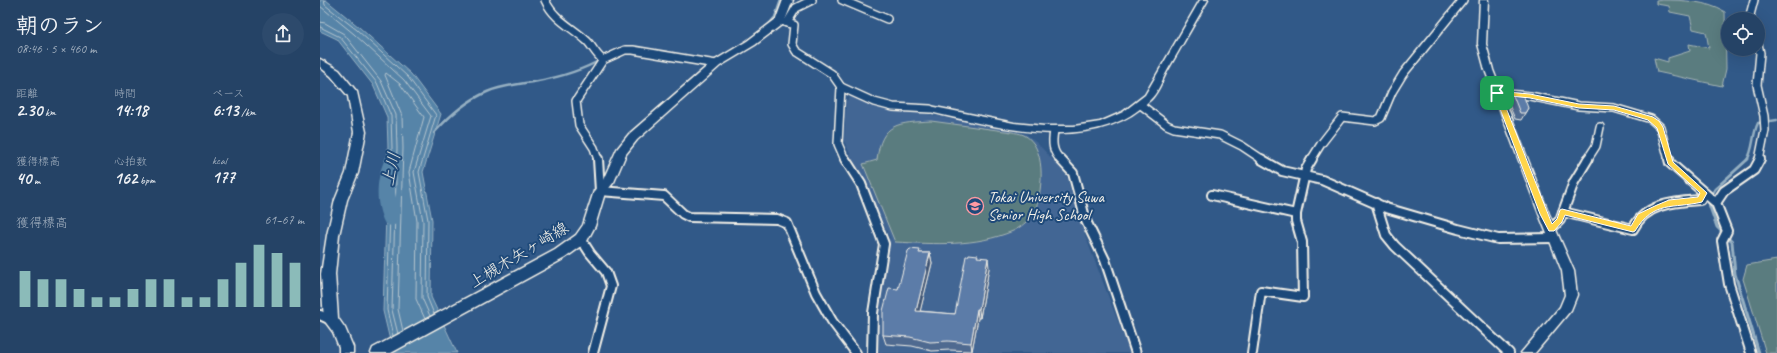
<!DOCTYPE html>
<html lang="ja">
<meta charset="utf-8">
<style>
:root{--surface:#254366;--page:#2d4a6c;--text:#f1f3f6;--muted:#a3b0bf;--line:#425c7a;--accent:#8bbbb9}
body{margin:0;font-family:Caveat,"Klee One",sans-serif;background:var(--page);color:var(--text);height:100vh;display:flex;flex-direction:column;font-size:15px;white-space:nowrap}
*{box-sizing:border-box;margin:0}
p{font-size:13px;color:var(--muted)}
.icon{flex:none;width:22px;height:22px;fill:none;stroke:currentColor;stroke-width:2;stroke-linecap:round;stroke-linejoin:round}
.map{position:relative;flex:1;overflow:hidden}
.sheet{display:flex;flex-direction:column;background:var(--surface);width:320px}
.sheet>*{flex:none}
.buttons{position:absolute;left:1401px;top:12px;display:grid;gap:8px}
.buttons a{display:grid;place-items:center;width:44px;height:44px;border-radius:50%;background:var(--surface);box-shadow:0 4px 16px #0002,0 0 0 1px var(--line);font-size:20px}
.pin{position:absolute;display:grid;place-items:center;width:34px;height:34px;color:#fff;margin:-17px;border-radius:8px;box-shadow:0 2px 6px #0006}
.round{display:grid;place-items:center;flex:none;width:42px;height:42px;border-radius:21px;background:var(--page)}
.summary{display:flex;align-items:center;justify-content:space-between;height:68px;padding:0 16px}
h1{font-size:22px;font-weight:700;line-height:30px}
.stats{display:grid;grid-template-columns:repeat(3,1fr);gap:6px;height:68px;padding:4px 16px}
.stats div{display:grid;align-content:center}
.stats b{font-size:17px;font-weight:700}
.stats small{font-size:11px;font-weight:400}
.stats p{font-size:11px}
.chart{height:112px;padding:8px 16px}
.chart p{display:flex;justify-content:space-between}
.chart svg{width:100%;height:72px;margin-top:4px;stroke:var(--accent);stroke-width:6}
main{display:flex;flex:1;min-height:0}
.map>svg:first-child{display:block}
</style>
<main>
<section class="sheet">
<div class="summary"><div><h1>朝のラン</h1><p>08:46 · 5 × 460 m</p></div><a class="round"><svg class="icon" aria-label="share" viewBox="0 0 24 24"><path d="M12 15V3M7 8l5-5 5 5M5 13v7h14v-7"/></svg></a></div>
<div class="stats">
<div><p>距離</p><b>2.30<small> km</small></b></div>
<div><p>時間</p><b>14:18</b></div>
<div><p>ペース</p><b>6:13<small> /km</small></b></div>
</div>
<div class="stats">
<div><p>獲得標高</p><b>40<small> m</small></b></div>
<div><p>心拍数</p><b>162<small> bpm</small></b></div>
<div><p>kcal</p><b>177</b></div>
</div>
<div class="chart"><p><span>獲得標高</span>61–67 m</p>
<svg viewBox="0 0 160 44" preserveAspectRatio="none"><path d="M5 44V22M15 44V27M25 44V27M35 44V33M45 44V38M55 44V38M65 44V33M75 44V27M85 44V27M95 44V38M105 44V38M115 44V27M125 44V17M135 44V6M145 44V11M155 44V17"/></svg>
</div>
</section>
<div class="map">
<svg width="1457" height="353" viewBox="0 0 1457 353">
<rect width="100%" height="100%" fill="#315988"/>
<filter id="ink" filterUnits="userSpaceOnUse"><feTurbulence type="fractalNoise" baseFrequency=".025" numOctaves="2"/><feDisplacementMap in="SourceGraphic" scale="8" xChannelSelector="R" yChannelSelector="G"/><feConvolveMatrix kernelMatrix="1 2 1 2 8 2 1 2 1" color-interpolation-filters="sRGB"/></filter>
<g filter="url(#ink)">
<polygon fill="#426694" points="531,97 553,107 597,112 706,134 719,145 746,174 766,238 810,353 546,353 549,302 570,238 524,141 526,101"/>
<g fill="#5a7b7f" stroke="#a7b6b4">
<path d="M 1342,0 C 1363,0 1386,1 1405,12 L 1406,69 L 1402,86 L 1337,72 L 1334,58 L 1348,62 L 1348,58 L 1370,51 L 1369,44 L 1389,48 L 1386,32 L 1373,29 L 1370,16 L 1350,12 L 1349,6 L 1336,4 L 1336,1 Z"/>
<path d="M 611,121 L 692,132 C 695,133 700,133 704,135 C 726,146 723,187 716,208 C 713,217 702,227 693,231 C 655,247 615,244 575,242 L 543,164 L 557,160 C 561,122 579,123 611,121 Z"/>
<polygon points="1457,260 1457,353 1446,353 1423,279 1427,265"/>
</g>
<polygon fill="#5784a8" stroke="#96b0c2" points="0,0 6,0 39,27 91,74 121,114 103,172 112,220 111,297 137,353 73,353 63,311 68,148 67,117 53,85 17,39 0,31"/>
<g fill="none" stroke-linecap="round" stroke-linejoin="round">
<g stroke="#b5c5ce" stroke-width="1">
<polyline points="4,0 5,5 37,30 88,77 116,115 99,172 108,220 107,297 114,314"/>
<polyline points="0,6 34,34 84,80 111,116 94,172 103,221 102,298 110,316"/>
<polyline points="0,22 5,23 24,34 61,81 76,115 77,148 72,310 78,334"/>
<polyline points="0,27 20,37 57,83 71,116 72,148 67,310 73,336"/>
<polyline points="83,331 78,309 83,148 82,116 65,75 66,73 80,84 104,117 89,172 97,221 96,299 105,319"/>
</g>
<g stroke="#96b0c2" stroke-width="2.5">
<polyline points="446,28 455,17 461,0"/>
<path d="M 114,133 C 129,116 146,101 167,92 C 183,85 201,84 218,81 C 240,77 263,70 282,59"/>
<path d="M 1427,160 C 1434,149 1432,135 1438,123 L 1457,120"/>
</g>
<g stroke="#96b0c2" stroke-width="3">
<polyline points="1428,159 1395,189 1391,196 1389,204 1397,227 1412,242 1415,274 1439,353"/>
<polyline points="65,187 69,182"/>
</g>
<path fill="#5784a8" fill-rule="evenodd" d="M 73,153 L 79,155 L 81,159 L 74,187 L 80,219 L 77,224 L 71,226 L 65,224 C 54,203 56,175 67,155 Z"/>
<g stroke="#f4f1e8" stroke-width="10">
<g id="minor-far1">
<path d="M 225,0 C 234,20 252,27 267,41 C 273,47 276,55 283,60"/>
<polyline points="522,0 567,19"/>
<polyline points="1431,19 1430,15 1434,0"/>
<polyline points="460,21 474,25 472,44 476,51 512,74 521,87 554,102 573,107 610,109"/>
<polyline points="467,23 476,8 492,0"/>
<polyline points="1438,44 1440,53 1437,85 1444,116 1445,130 1439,160"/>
<polyline points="521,87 518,144 525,160"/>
<polyline points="1177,93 1210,96 1259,106 1294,108 1331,119 1340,127 1349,160"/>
<polyline points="821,105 847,125 854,128 900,135 922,146 943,160"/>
<path d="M 734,131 C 732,142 732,152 741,160"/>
<polyline points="278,160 274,148 259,125 256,101 283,60 305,50 313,50 396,64"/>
<polyline points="991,160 1001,144 1022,117 1055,121 1061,118 1072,92 1083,74 1143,0"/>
<polyline points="1267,160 1276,146 1280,127"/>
</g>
</g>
<g stroke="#f4f1e8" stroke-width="12">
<g id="minor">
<polyline points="278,159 280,191 344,196 363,214 369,217 457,219 467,223 496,293 512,321 536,353"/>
<polyline points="525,159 541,184 564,244 553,313 552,353"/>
<polyline points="740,159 753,173 766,221 785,260 816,353"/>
<polyline points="941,159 962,171 1002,180 1066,208 1138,229 1178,239 1233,238"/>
<polyline points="1349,159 1350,163 1396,203 1407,231 1402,241 1409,284 1431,353"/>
<polyline points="892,195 976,214"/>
<polyline points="1056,203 1066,235 1075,246 1189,353"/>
<polyline points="1396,203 1404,191 1434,170 1440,159"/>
<path d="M 1243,212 L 1313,229 C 1326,203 1354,202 1380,200 L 1384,193"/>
<polyline points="1231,229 1240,220 1254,182 1268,159"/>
<polyline points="261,239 270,253 286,272 291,286 273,353"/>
<polyline points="0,315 11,320"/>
<polyline points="932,353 941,291 983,297 982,242 976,221 976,214 986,169 992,159"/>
</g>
</g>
<g stroke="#f4f1e8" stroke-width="3">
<g id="tertiary">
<path d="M 880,0 L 888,0 C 874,24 861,47 847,71 C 842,80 838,93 830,100 C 775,156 677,127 610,112 L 605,109 L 610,106 L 694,123 L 724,126 L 754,126 L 780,122 L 803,112 L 825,95 Z"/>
<polygon points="1160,0 1168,0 1166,44 1173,70 1229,214 1254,271 1257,295 1251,310 1215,353 1201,353 1240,307 1245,295 1242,271 1219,214 1165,70 1158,44"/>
</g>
</g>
<g stroke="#f4f1e8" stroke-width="3">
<g id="secondary">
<polygon points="463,0 473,0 464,23 435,45 400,66 317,140 306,154 294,182 285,193 275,226 266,243 245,258 71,353 51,353 53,348 235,250 256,235 263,225 274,191 283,180 297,149 309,134 392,62 427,41 456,19"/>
<polygon points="0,59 19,70 37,92 46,132 38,173 27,200 19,235 15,274 18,318 25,328 33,347 33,353 19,353 19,347 13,332 4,320 1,274 7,235 15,200 26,173 34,132 28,96 11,76 0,67"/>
</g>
</g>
<use href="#minor-far1" stroke="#1f4a7a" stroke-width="7"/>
<use href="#minor" stroke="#1f4a7a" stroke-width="8"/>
<use href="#tertiary" fill="#1f4a7a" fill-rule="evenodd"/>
<use href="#secondary" fill="#1f4a7a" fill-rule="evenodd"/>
</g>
<g fill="#4f6a90" stroke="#f4f1e8">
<polygon points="1192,93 1208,108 1201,120 1195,119 1187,100"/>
<polygon points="600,253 610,253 612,263 600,311 635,314 658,257 669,268 660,318 658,318 652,351 630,350 612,351 592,346 566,344 563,335 578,289"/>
</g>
<g fill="#405676" stroke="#f4f1e8">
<polygon points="610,253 612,263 598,320 596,311"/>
<polygon points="668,258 669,268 660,318 659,309"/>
<polygon points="657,309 658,318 652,351 651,343"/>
</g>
<g fill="#5c7ba8" stroke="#f4f1e8">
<polygon points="1192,93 1203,94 1208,108 1205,113 1200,113"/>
<polygon points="590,249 600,250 599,253 610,253 596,311 635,314 646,256 648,256 649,254 658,255 657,257 668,258 659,309 657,309 651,343 628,341 610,342 590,337 563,335 563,311 569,288 578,289 588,251"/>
</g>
</g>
<path fill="#ffd54a" stroke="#fff" fill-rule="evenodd" d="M 1175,91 L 1210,94 L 1259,104 L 1294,106 L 1333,117 L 1339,121 L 1343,127 L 1353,162 L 1387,193 L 1382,202 C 1353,209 1334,200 1315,231 L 1313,232 L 1245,215 L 1242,222 L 1234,231 L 1229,231 L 1220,214 L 1174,93 ZM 1181,95 L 1210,98 L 1259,108 L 1294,110 L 1328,120 L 1337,128 L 1348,164 L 1380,193 L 1378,197 L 1349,200 L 1337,205 L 1318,214 L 1311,226 L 1242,209 L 1240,210 L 1237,219 L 1232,224 Z"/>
<defs>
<g id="school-ring" transform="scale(0.9)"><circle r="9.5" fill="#1f4a7a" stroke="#ff9aa2" stroke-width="1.5"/><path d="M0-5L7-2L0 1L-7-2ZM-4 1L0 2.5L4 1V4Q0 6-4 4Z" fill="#ff9aa2"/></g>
</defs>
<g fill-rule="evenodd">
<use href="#school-ring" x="655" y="206"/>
</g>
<g text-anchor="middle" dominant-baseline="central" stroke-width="4" stroke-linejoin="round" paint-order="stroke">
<g font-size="16" fill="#f4f1e8" stroke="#1f4a7a" text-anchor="start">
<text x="668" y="197">Tokai University Suwa<tspan x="668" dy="18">Senior High School</tspan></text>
</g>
<g font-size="16" fill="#f4f1e8" stroke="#1f4a7a">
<text transform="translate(199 255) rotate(-31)">上槻木矢ヶ崎線</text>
</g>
<g font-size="17" font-style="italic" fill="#dce1de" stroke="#1f4a7a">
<text transform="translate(71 169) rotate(-78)">上川</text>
</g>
</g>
</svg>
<div class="buttons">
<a><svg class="icon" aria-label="locate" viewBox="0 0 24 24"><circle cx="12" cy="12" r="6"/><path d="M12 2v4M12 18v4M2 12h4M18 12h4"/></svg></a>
</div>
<div class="pin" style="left:1177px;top:93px;background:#1e9e55"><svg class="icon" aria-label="arrive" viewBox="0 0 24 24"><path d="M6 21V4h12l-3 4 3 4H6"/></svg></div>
</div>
</main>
